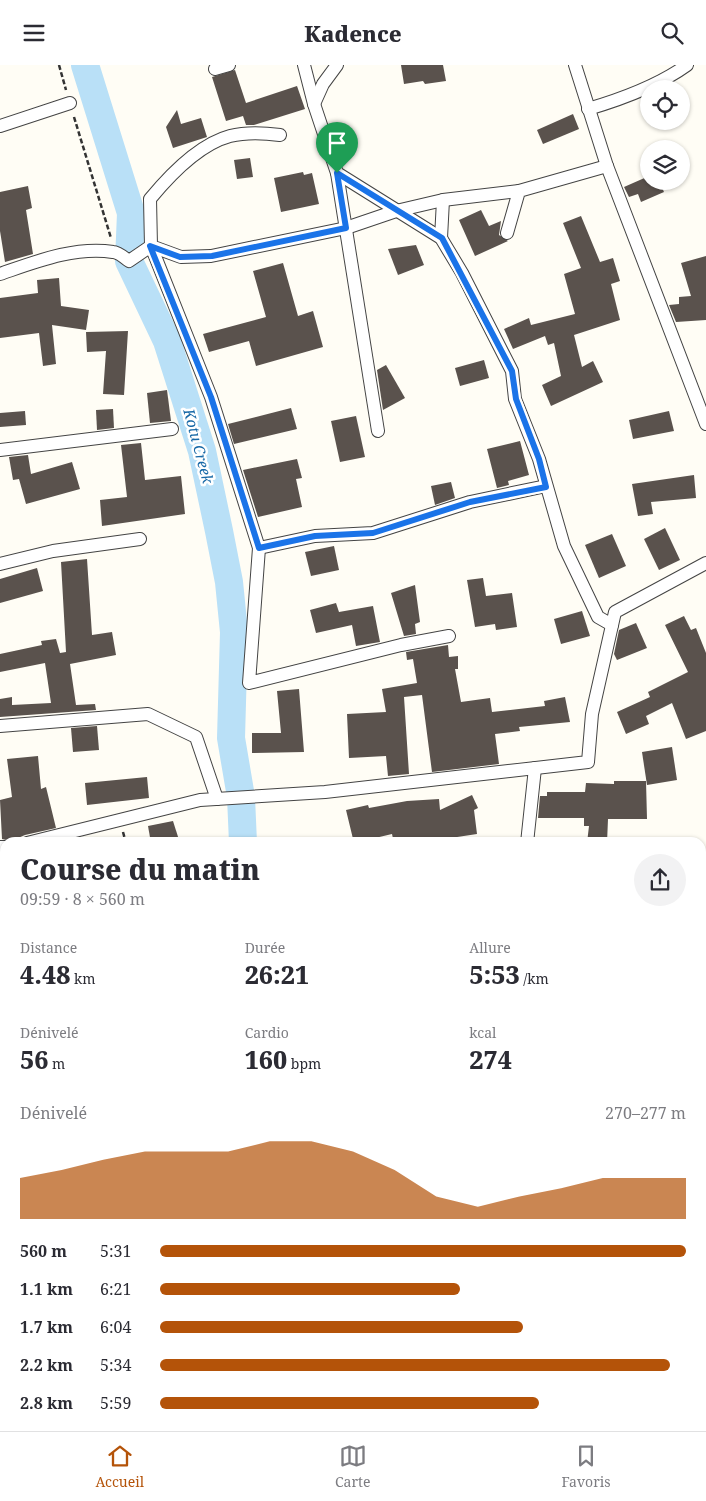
<!DOCTYPE html>
<html lang="fr">
<meta charset="utf-8">
<style>
:root{--surface:#fff;--page:#f2f2f3;--text:#2b2b33;--muted:#7c7c81;--line:#e1e1e2;--accent:#b45309}
body{margin:0;font-family:"Noto Serif",serif;background:var(--page);color:var(--text);height:100vh;display:flex;flex-direction:column;font-size:19px;white-space:nowrap}
*{box-sizing:border-box;margin:0}
p{font-size:16px;color:var(--muted)}
.icon{flex:none;width:28px;height:28px;fill:none;stroke:currentColor;stroke-width:2;stroke-linecap:round;stroke-linejoin:round}
.map{position:relative;flex:1;overflow:hidden}
.details{position:absolute;left:0px;top:772px;width:706px;height:594px;display:flex;flex-direction:column;background:var(--surface);border-radius:15px 15px 0 0;box-shadow:0 1px 4px #0004}
.details>*{flex:none}
.controls{position:absolute;left:640px;top:15px;display:grid;gap:10px}
.controls a{display:grid;place-items:center;width:50px;height:50px;border-radius:50%;background:var(--surface);box-shadow:0 1px 4px #0004;font-size:25px}
.pin{position:absolute;display:grid;place-items:center;width:42px;height:42px;color:#fff;margin:-51px -21px;border-radius:50% 50% 50% 0;rotate:-45deg;box-shadow:0 0 5px #0007}
.pin .icon{rotate:45deg}
.round{display:grid;place-items:center;flex:none;width:52px;height:52px;border-radius:26px;background:var(--page)}
.overview{display:flex;align-items:center;justify-content:space-between;height:85px;padding:0 20px}
h1{font-size:28px;font-weight:800;line-height:38px}
.figures{display:grid;grid-template-columns:repeat(3,1fr);gap:8px;height:85px;padding:5px 20px}
.figures div{display:grid;align-content:center}
.figures b{font-size:25px;font-weight:800}
.figures small{font-size:14px;font-weight:400}
.figures p{font-size:14px}
.chart{height:140px;padding:10px 20px}
.chart p{display:flex;justify-content:space-between}
.chart svg{width:100%;height:90px;margin-top:5px;fill:var(--accent);opacity:.7}
ul{padding:0 20px;list-style:none;font-size:16px}
li{display:grid;grid-template-columns:80px 60px 1fr;align-items:center;height:38px}
li i{height:12px;border-radius:6px;background:var(--accent)}
header{display:flex;justify-content:space-between;align-items:center;height:65px;padding:0 20px;background:var(--surface);font-size:22px;font-weight:800}
.dock{display:flex;justify-content:space-around;align-items:center;height:70px;border-top:1px solid var(--line);background:var(--surface);font-size:14px;color:var(--muted)}
.dock a{display:grid;justify-items:center;gap:2px}
.dock .selected{color:var(--accent)}
.map>svg:first-child{display:block}
</style>
<header><svg class="icon" aria-label="menu" viewBox="0 0 24 24"><path d="M4 6h16M4 12h16M4 18h16"/></svg>Kadence<svg class="icon" aria-label="search" viewBox="0 0 24 24"><circle cx="10" cy="10" r="6"/><path d="M15 15l6 6"/></svg></header>
<div class="map">
<svg width="706" height="1366" viewBox="0 0 706 1366">
<rect width="100%" height="100%" fill="#fffdf5"/>
<g fill="none" stroke-linecap="round" stroke-linejoin="round">
<g stroke="#b9e0f7" stroke-width="28">
<polyline points="85,0 131,148 129,196 167,276 202,386 219,466 229,517 234,567 231,673 241,732 243,778"/>
<polyline points="326,1361 328,1366"/>
</g>
</g>
<g fill="#5a524d">
<polygon points="401,0 443,0 446,16 425,19 423,16 404,19"/>
<polygon points="235,5 246,38 297,21 305,44 254,60 246,60 243,51 226,56 212,12"/>
<polygon points="177,45 181,59 201,53 207,72 173,83 166,62"/>
<polygon points="573,49 579,64 543,79 537,65"/>
<polygon points="250,93 253,112 237,114 234,95"/>
<polygon points="303,107 304,110 312,108 319,139 281,147 274,113"/>
<polygon points="649,111 649,116 659,116 664,127 641,137 638,129 629,132 624,122"/>
<polygon points="28,121 32,143 26,145 33,189 5,197 0,166 0,127"/>
<polygon points="481,145 489,161 501,156 499,170 508,176 475,191 459,155"/>
<polygon points="581,151 600,197 613,193 620,216 611,219 620,255 574,270 582,302 593,296 603,317 551,341 542,320 561,311 554,278 548,280 545,271 513,284 504,264 529,253 531,260 575,249 564,209 581,203 563,158"/>
<polygon points="416,180 424,200 398,210 388,184"/>
<polygon points="706,191 706,255 676,257 669,240 679,239 679,232 691,231 681,198"/>
<polygon points="283,198 298,251 313,246 323,282 256,301 249,276 209,287 203,269 266,252 253,206"/>
<polygon points="59,213 61,241 89,245 86,265 52,260 56,299 43,301 39,268 0,273 0,233 38,228 37,215"/>
<polygon points="128,266 124,330 103,329 106,286 87,287 86,267"/>
<polygon points="484,295 489,313 460,321 455,303"/>
<polygon points="386,300 405,333 383,345 377,305"/>
<polygon points="167,325 171,356 150,358 147,328"/>
<polygon points="291,343 297,364 234,379 228,359"/>
<polygon points="113,344 114,363 97,365 96,345"/>
<polygon points="25,346 26,360 0,362 0,348"/>
<polygon points="669,346 674,366 633,374 629,355"/>
<polygon points="356,351 365,392 340,397 331,356"/>
<polygon points="520,376 529,410 508,416 509,420 497,423 487,384"/>
<polygon points="141,378 145,415 181,411 185,449 102,461 100,435 127,432 121,380"/>
<polygon points="28,390 31,409 72,397 80,424 26,439 19,414 13,415 9,392"/>
<polygon points="297,394 302,413 296,414 302,442 258,452 243,405"/>
<polygon points="694,410 696,433 651,437 653,449 638,451 632,419"/>
<polygon points="451,417 455,433 435,440 431,421"/>
<polygon points="665,463 680,495 659,505 644,474"/>
<polygon points="612,469 626,501 599,513 585,480"/>
<polygon points="334,481 339,505 311,511 305,487"/>
<polygon points="87,494 92,570 112,567 116,590 70,599 76,640 95,639 96,645 0,652 0,634 12,632 12,640 51,638 45,598 0,607 0,589 42,580 41,576 56,574 60,588 66,587 61,497"/>
<polygon points="37,503 43,526 0,538 0,514"/>
<polygon points="483,513 486,531 512,528 517,562 496,565 495,559 475,562 467,515"/>
<polygon points="415,520 420,557 415,559 416,569 404,571 391,528"/>
<polygon points="336,538 339,547 373,541 380,577 356,581 352,560 316,568 310,545"/>
<polygon points="582,546 590,571 561,579 554,554"/>
<polygon points="684,551 691,565 696,563 706,588 706,666 686,674 672,638 646,651 649,659 626,669 617,647 650,632 648,627 688,607 665,560"/>
<polygon points="636,558 647,583 617,595 614,589 619,565"/>
<polygon points="448,580 449,592 458,591 458,604 455,604 461,637 490,633 492,647 545,641 544,636 565,632 570,657 519,662 520,666 495,669 499,699 432,707 422,630 404,632 409,709 388,711 386,691 349,693 347,649 386,647 382,624 417,618 413,594 407,595 406,587"/>
<polygon points="299,624 304,687 252,688 252,668 281,668 277,626"/>
<polygon points="97,661 99,685 73,687 71,663"/>
<polygon points="672,682 677,715 647,720 642,687"/>
<polygon points="38,691 41,724 46,722 56,763 25,770 11,776 2,774 0,735 12,732 7,694"/>
<polygon points="147,712 149,733 87,740 85,718"/>
<polygon points="614,716 646,716 647,754 608,754 607,778 587,778 589,761 584,761 584,753 538,753 540,731 547,731 547,727 585,727 586,718 614,719"/>
<polygon points="472,730 478,743 474,745 477,769 444,774 444,778 394,778 392,769 354,778 346,745 368,740 369,743 407,736 439,734 440,745"/>
<polygon points="173,756 179,775 151,778 148,761"/>
</g>
<g fill="none" stroke-linecap="round" stroke-linejoin="round">
<g stroke="#444" stroke-width="14">
<g id="street">
<polyline points="304,0 314,39 337,108 441,173 462,208 512,306 515,334 539,394 564,481 598,552 612,560"/>
<polyline points="575,0 607,101 706,359"/>
<polyline points="215,4 229,0"/>
<polyline points="314,39 323,19 337,0"/>
<path d="M 588,44 C 622,34 658,21 687,0"/>
<polyline points="0,61 70,38"/>
<path d="M 280,70 C 265,68 246,67 230,71 C 200,79 169,111 150,134 L 151,181 L 181,192 L 211,191 L 346,163 L 396,146 L 443,135 L 519,126"/>
<polyline points="337,108 378,366"/>
<polyline points="507,168 519,126 607,101"/>
<polyline points="441,173 443,135"/>
<path d="M 0,209 C 35,197 75,181 113,187 C 118,187 125,193 129,196 L 151,181 L 211,332 L 259,483 L 249,618 L 401,580 L 449,571"/>
<polyline points="0,385 172,364"/>
<polyline points="259,483 315,471 373,468 470,437 546,421"/>
<polyline points="0,499 53,486 140,474"/>
<polyline points="0,661 148,649 196,672 217,734"/>
<polyline points="27,778 200,735 325,727 588,697 592,649 615,547 706,498"/>
<polyline points="527,778 535,703"/>
<polyline points="0,782 5,782"/>
<polyline points="701,813 706,813"/>
<polyline points="0,936 5,935"/>
<polyline points="701,956 706,957"/>
<polyline points="0,1109 5,1107"/>
<polyline points="701,1171 706,1172"/>
<polyline points="0,1232 5,1245"/>
<polyline points="49,1361 51,1366"/>
<polyline points="138,1361 140,1366"/>
<polyline points="446,1366 447,1361"/>
<polyline points="612,1366 612,1361"/>
</g>
</g>
<g stroke="#333" stroke-width="2.5" stroke-dasharray="5 2.5" stroke-linecap="butt">
<polyline points="59,0 66,25"/>
<polyline points="74,52 111,173"/>
<polyline points="123,767 126,778"/>
</g>
<use href="#street" stroke="#fff" stroke-width="12"/>
</g>
<g fill="none" stroke-linecap="round" stroke-linejoin="round">
<g stroke="#fff" stroke-width="10">
<polygon id="route" points="337,108 442,173 512,306 516,334 539,394 546,422 470,437 373,468 315,471 259,483 211,332 150,181 180,192 212,191 346,163"/>
</g>
<use href="#route" stroke="#1a73e8" stroke-width="6"/>
</g>
<g text-anchor="middle" dominant-baseline="central" stroke-width="5" stroke-linejoin="round" paint-order="stroke">
<g font-size="15" font-style="italic" fill="#1768a6" stroke="#fff">
<text transform="translate(199 381) rotate(75)">Kotu Creek</text>
</g>
</g>
</svg>
<div class="controls">
<a><svg class="icon" aria-label="locate" viewBox="0 0 24 24"><circle cx="12" cy="12" r="6"/><path d="M12 2v4M12 18v4M2 12h4M18 12h4"/></svg></a>
<a><svg class="icon" aria-label="layers" viewBox="0 0 24 24"><path d="M12 4l9 5-9 5-9-5zM3 14l9 5 9-5"/></svg></a>
</div>
<div class="pin" style="left:337px;top:108px;background:#1e9e55"><svg class="icon" aria-label="arrive" viewBox="0 0 24 24"><path d="M6 21V4h12l-3 4 3 4H6"/></svg></div>
<section class="details">
<div class="overview"><div><h1>Course du matin</h1><p>09:59 · 8 × 560 m</p></div><a class="round"><svg class="icon" aria-label="share" viewBox="0 0 24 24"><path d="M12 15V3M7 8l5-5 5 5M5 13v7h14v-7"/></svg></a></div>
<div class="figures">
<div><p>Distance</p><b>4.48<small> km</small></b></div>
<div><p>Durée</p><b>26:21</b></div>
<div><p>Allure</p><b>5:53<small> /km</small></b></div>
</div>
<div class="figures">
<div><p>Dénivelé</p><b>56<small> m</small></b></div>
<div><p>Cardio</p><b>160<small> bpm</small></b></div>
<div><p>kcal</p><b>274</b></div>
</div>
<div class="chart"><p><span>Dénivelé</span>270–277 m</p>
<svg viewBox="0 0 160 44" preserveAspectRatio="none"><path d="M0 44V24L10 20L20 15L30 11L40 11L50 11L60 6L70 6L80 11L90 20L100 33L110 38L120 33L130 29L140 24L150 24L160 24V44z"/></svg>
</div>
<ul>
<li><b>560 m</b>5:31<i style="width:100%"></i></li>
<li><b>1.1 km</b>6:21<i style="width:57%"></i></li>
<li><b>1.7 km</b>6:04<i style="width:69%"></i></li>
<li><b>2.2 km</b>5:34<i style="width:97%"></i></li>
<li><b>2.8 km</b>5:59<i style="width:72%"></i></li>
</ul>
</section>
</div>
<nav class="dock">
<a class="selected"><svg class="icon" aria-label="home" viewBox="0 0 24 24"><path d="M3 11l9-7 9 7M6 9v11h12V9"/></svg>Accueil</a>
<a><svg class="icon" aria-label="map" viewBox="0 0 24 24"><path d="M3 6l6-2 6 2 6-2v14l-6 2-6-2-6 2zM9 4v14M15 6v14"/></svg>Carte</a>
<a><svg class="icon" aria-label="saved" viewBox="0 0 24 24"><path d="M7 4h10v16l-5-4-5 4z"/></svg>Favoris</a>
</nav>
